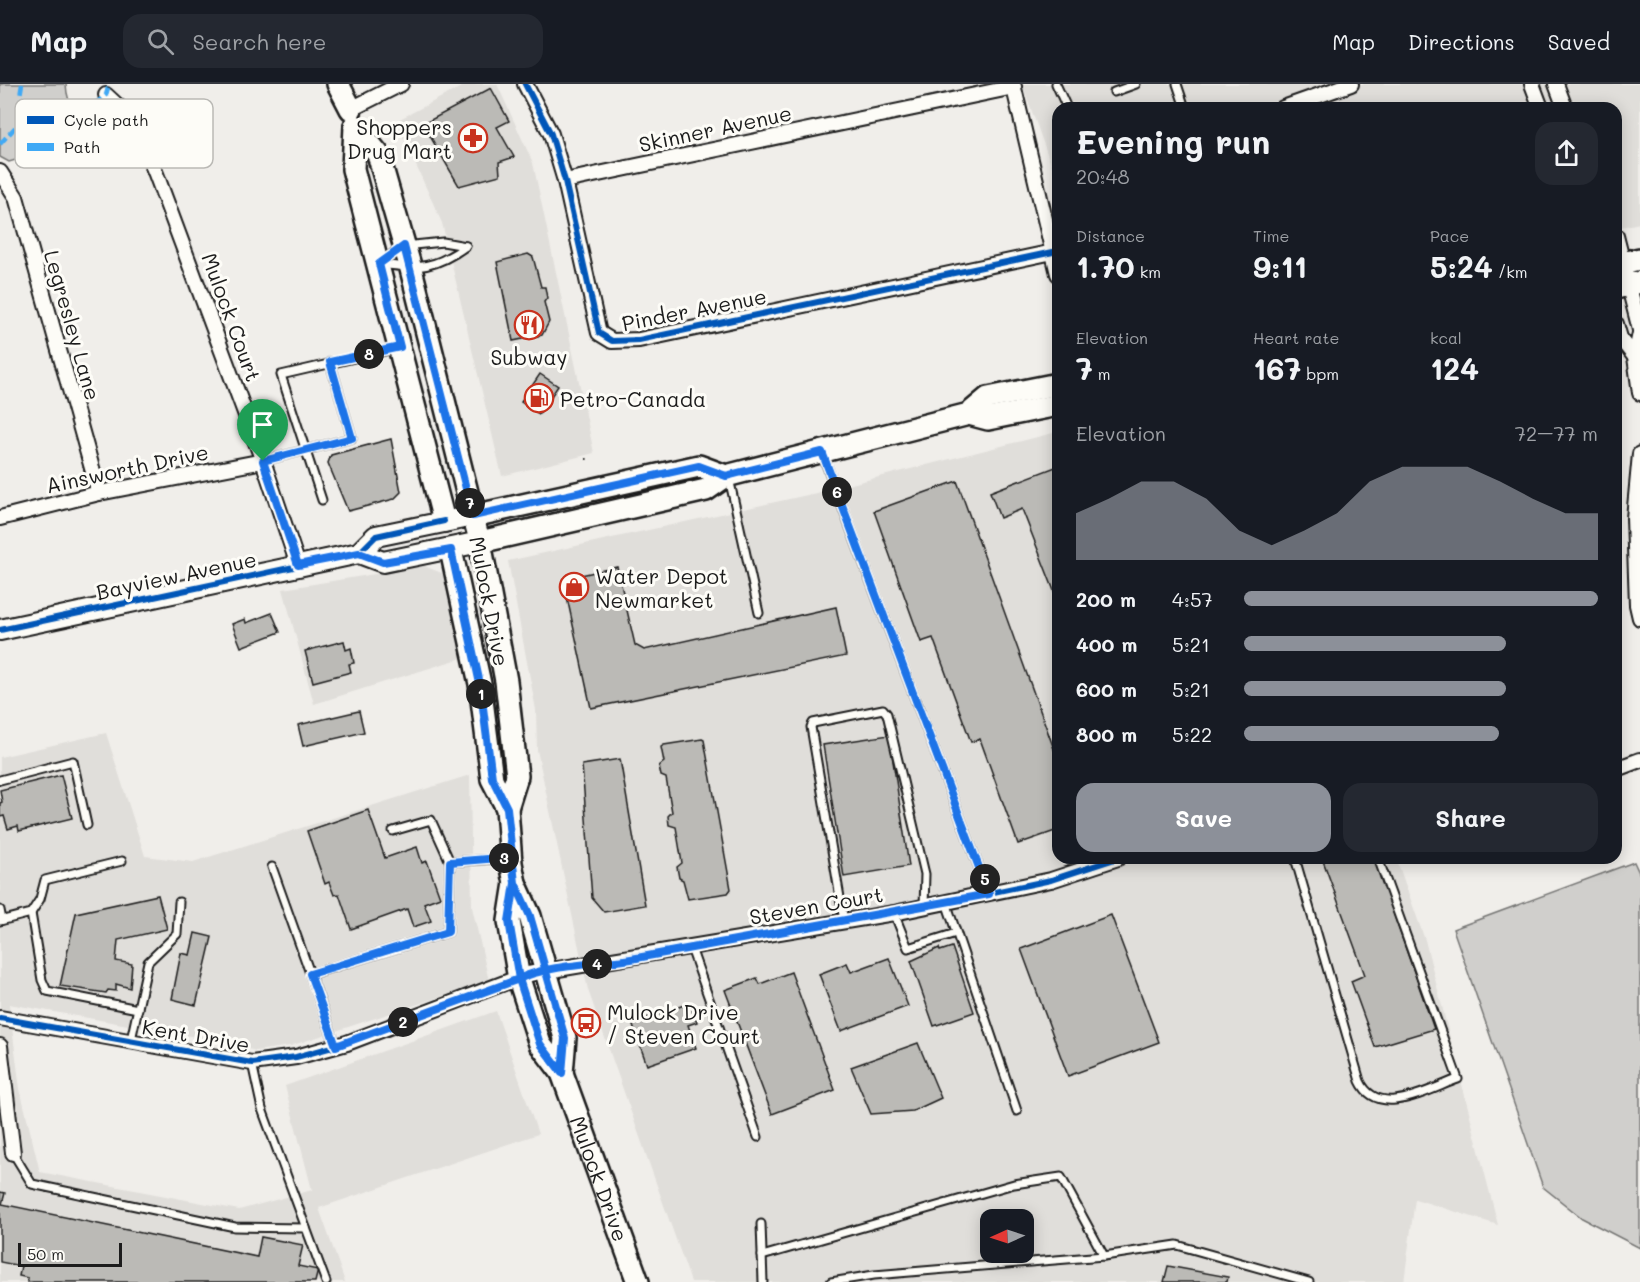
<!DOCTYPE html>
<meta charset="utf-8">
<style>
:root{--surface:#171b24;--page:#242831;--text:#f1f3f6;--muted:#9ea1a6;--line:#363941;--accent:#8c9099}
body{margin:0;font-family:Mali,sans-serif;background:var(--page);color:var(--text);height:100vh;display:flex;flex-direction:column;font-size:22px;white-space:nowrap}
*{box-sizing:border-box;margin:0}
p{font-size:20px;color:var(--muted)}
.icon{flex:none;width:33px;height:33px;fill:none;stroke:currentColor;stroke-width:2;stroke-linecap:round;stroke-linejoin:round}
.map{position:relative;flex:1;overflow:hidden}
.drawer{position:absolute;left:1052px;top:18px;width:570px;height:762px;display:flex;flex-direction:column;background:var(--surface);border-radius:18px;box-shadow:0 3px 15px #0003}
.drawer>*{flex:none}
.needle{width:39px;rotate:267deg}
.controls{position:absolute;left:980px;top:1125px;display:grid;gap:12px}
.controls a{display:grid;place-items:center;width:54px;height:54px;border-radius:12px;background:var(--surface);box-shadow:0 3px 15px #0003;font-size:30px}
.scale{position:absolute;left:18px;bottom:15px;width:104px;box-sizing:border-box;padding-left:6px;border:3px solid #1c1c1c;border-top:0;font-size:16px;line-height:21px;white-space:nowrap;color:#1c1c1c;-webkit-text-stroke:4px #fdfcf7;paint-order:stroke}
.pin{position:absolute;display:grid;place-items:center;width:51px;height:51px;color:#fff;margin:-62px -26px;border-radius:50% 50% 50% 0;rotate:-45deg;box-shadow:0 0 6px #0007}
.pin .icon{rotate:45deg}
.km{position:absolute;width:30px;height:30px;margin:-15px;border-radius:50%;background:#222;color:#fff;font-size:16px;line-height:30px;text-align:center}
.round{display:grid;place-items:center;flex:none;width:63px;height:63px;border-radius:18px;background:var(--page)}
.head{display:flex;align-items:center;justify-content:space-between;height:102px;padding:0 24px}
h1{font-size:33px;font-weight:700;line-height:45px}
.metrics{display:grid;grid-template-columns:repeat(3,1fr);gap:9px;height:102px;padding:6px 24px}
.metrics div{display:grid;align-content:center}
.metrics b{font-size:30px;font-weight:700}
.metrics small{font-size:16px;font-weight:400}
.metrics p{font-size:16px}
.chart{height:168px;padding:12px 24px}
.chart p{display:flex;justify-content:space-between}
.chart svg{width:100%;height:108px;margin-top:6px;fill:var(--accent);opacity:.7}
.primary-button{display:flex;gap:12px;margin-top:auto;padding:12px 24px}
.primary-button a{flex:1;height:69px;border-radius:18px;background:var(--accent);color:#fff;font-size:24px;font-weight:700;line-height:69px;text-align:center}
.primary-button a+a{background:var(--page);color:var(--text)}
ul{padding:0 24px;list-style:none;font-size:20px}
li{display:grid;grid-template-columns:96px 72px 1fr;align-items:center;height:45px}
li i{height:15px;border-radius:8px;background:var(--accent)}
header{display:flex;align-items:center;gap:36px;box-sizing:border-box;height:84px;padding:0 30px;background:var(--surface);border-bottom:2px solid var(--line)}
header strong{font-size:28px}
nav{display:flex;gap:33px;margin-inline-start:auto;font-size:21px}
.search{width:420px;height:54px;background:var(--page);display:flex;align-items:center;gap:15px;box-sizing:border-box;padding:0 21px;border-radius:18px;color:var(--muted);font-size:22px}
.map>svg:first-child{display:block}
</style>
<header>
<strong>Map</strong>
<div class="search"><svg class="icon" aria-label="search" viewBox="0 0 24 24"><circle cx="10" cy="10" r="6"/><path d="M15 15l6 6"/></svg>Search here</div>
<nav><a>Map</a><a>Directions</a><a>Saved</a></nav>
</header>
<div class="map">
<svg width="1640" height="1198" viewBox="0 0 1640 1198">
<rect width="100%" height="100%" fill="#f0eeea"/>
<filter id="ink" filterUnits="userSpaceOnUse"><feTurbulence type="fractalNoise" baseFrequency=".0167" numOctaves="2"/><feDisplacementMap in="SourceGraphic" scale="12" xChannelSelector="R" yChannelSelector="G"/><feConvolveMatrix kernelMatrix="1 2 1 2 8 2 1 2 1" color-interpolation-filters="sRGB"/></filter>
<g filter="url(#ink)">
<g fill="#e0deda" fill-rule="evenodd">
<polygon points="467,0 497,0 533,79 594,369 502,392 442,139 396,37"/>
<polygon points="1022,0 1640,0 1640,139 1616,144 1616,24 1058,24 1057,97"/>
<path d="M 1057,348 L 1058,774 L 1396,774 L 1425,856 L 1498,1141 L 1415,1115 L 1404,1198 L 691,1198 L 588,906 L 537,666 L 536,626 L 508,477 L 812,410 ZM 990,1136 L 1023,1136 L 1023,1168 L 990,1168 Z"/>
<polygon points="424,482 444,490 462,574 314,620 283,505"/>
<polygon points="106,649 145,772 193,778 470,691 472,823 489,897 290,962 256,967 213,956 9,920 20,1005 40,1088 239,1126 312,1106 285,1002 496,927 538,1050 319,1124 345,1198 0,1198 0,673"/>
</g>
<g fill="#d0cfcc" stroke="#767674" stroke-width="1.5">
<path d="M 0,0 L 66,0 C 67,25 80,38 102,50 L 9,78 L 0,73 Z"/>
<polygon points="1634,778 1640,791 1640,1164 1582,1134 1543,1103 1453,845"/>
</g>
<g fill="#bbbab6" stroke="#1c1c1c" stroke-width="1.5">
<polygon points="491,4 509,37 497,43 514,73 499,78 500,91 459,102 423,40"/>
<polygon points="528,170 533,173 541,203 545,203 547,214 544,218 549,238 542,251 513,257 497,178"/>
<polygon points="540,290 558,302 539,330 521,318"/>
<polygon points="391,355 401,408 394,415 348,427 328,379 331,371"/>
<polygon points="1058,382 1058,517 1022,425 1000,434 990,408"/>
<polygon points="957,397 1058,676 1058,746 1018,760 980,655 971,658 933,554 921,558 874,427"/>
<polygon points="617,483 635,561 644,566 836,523 846,572 591,624 563,495"/>
<polygon points="272,529 280,548 241,563 232,540 245,535 246,539"/>
<polygon points="344,557 346,566 351,564 354,579 349,580 351,588 313,598 305,567"/>
<polygon points="359,627 364,648 303,662 298,641"/>
<polygon points="889,651 909,782 844,793 823,661"/>
<polygon points="702,655 704,656 731,805 728,809 688,815 683,796 679,794 677,783 682,779 676,743 669,741 668,732 672,728 666,694 661,692 659,682 664,678 661,663 664,661"/>
<polygon points="620,675 645,821 604,828 592,814 582,681"/>
<polygon points="61,691 72,734 19,747 18,742 8,745 4,732 0,733 0,719 2,718 0,706"/>
<polygon points="368,726 385,774 417,763 422,779 427,777 440,813 424,819 431,837 413,843 407,825 351,845 339,810 334,811 329,798 325,800 307,747"/>
<polygon points="1322,774 1374,774 1434,945 1375,963 1351,897 1365,891"/>
<polygon points="158,811 167,845 118,856 116,877 132,880 130,904 116,900 116,907 108,906 106,909 60,902 76,829"/>
<polygon points="1111,831 1159,958 1068,992 1021,865"/>
<polygon points="195,849 212,853 196,921 172,915 181,869 190,871"/>
<polygon points="952,863 974,928 934,942 911,877 939,864 940,867"/>
<polygon points="889,874 908,922 841,947 819,890 847,879 851,888"/>
<polygon points="791,888 835,1006 772,1030 725,906 757,894 760,900"/>
<polygon points="690,919 697,938 688,941 696,964 647,981 632,939"/>
<polygon points="918,959 941,1014 913,1027 871,1030 851,983"/>
<polygon points="0,1108 5,1109 2,1120 257,1173 261,1153 303,1161 298,1182 318,1186 315,1198 27,1198 28,1194 19,1192 21,1182 0,1178"/>
<polygon points="1168,1182 1228,1193 1227,1198 1164,1198"/>
</g>
<g fill="none" stroke-linecap="round" stroke-linejoin="round">
<g stroke="#1c1c1c" stroke-width="11">
<g id="service">
<polyline points="1056,0 1067,24"/>
<polyline points="1177,0 1185,24"/>
<polyline points="1114,8 1136,0"/>
<polyline points="381,178 404,162 443,158 466,162"/>
<path d="M 382,180 C 418,186 436,184 466,162"/>
<polyline points="822,369 989,810"/>
<polyline points="263,377 352,354 330,278"/>
<polyline points="729,394 759,529"/>
<polyline points="322,416 281,291 398,264"/>
<polyline points="0,696 73,677 87,741"/>
<path d="M 1295,774 L 1360,997 C 1378,1036 1429,1005 1458,995 L 1378,774"/>
<polyline points="450,778 508,774"/>
<polyline points="272,783 336,962"/>
<polyline points="946,818 1017,1027"/>
<polyline points="0,826 2,836"/>
<polyline points="31,829 40,815 45,796 122,777"/>
<polyline points="894,829 908,864 956,849"/>
<polyline points="0,837 31,829 42,896 47,907 138,925"/>
<polyline points="844,837 811,643 813,639 883,625 887,630 925,790 924,823"/>
<polyline points="691,864 758,1053"/>
<polyline points="311,890 448,848 450,778 431,736 393,747"/>
<polyline points="131,956 148,878 177,850 179,818"/>
<polyline points="252,979 262,1025 326,1198"/>
<polyline points="13,1069 32,1100 235,1143 306,1144"/>
<polyline points="761,1140 763,1198"/>
<polyline points="762,1172 1014,1100 1061,1093 1104,1172"/>
<polyline points="831,1198 874,1191 1104,1172 1177,1161 1309,1198"/>
</g>
</g>
<g stroke="#1c1c1c" stroke-width="18">
<g id="minor">
<polyline points="525,0 551,50 565,97 599,249 612,257 639,256 1053,168"/>
<polyline points="1013,0 1058,190"/>
<polyline points="1532,0 1541,24"/>
<polyline points="1556,0 1565,24"/>
<polyline points="106,11 134,37 156,90 263,377 298,481"/>
<polyline points="1283,24 1351,0"/>
<polyline points="351,25 401,0"/>
<polyline points="0,88 16,113 99,409"/>
<polyline points="565,97 1014,3"/>
<polyline points="1616,152 1640,246"/>
<polyline points="1616,240 1620,254 1635,273"/>
<polyline points="1640,249 1635,273 1640,309"/>
<polyline points="1640,370 1634,434 1637,521 1640,534"/>
<polyline points="0,434 99,409 263,377"/>
<polyline points="1616,685 1640,676"/>
<polyline points="0,934 252,979 296,973 347,959 528,890 894,829 1051,796 1118,774"/>
<polyline points="0,962 13,1069"/>
</g>
</g>
<g stroke="#1c1c1c" stroke-width="24">
<polyline id="secondary" points="0,546 359,469 383,478 480,458 473,432 376,452 359,469"/>
</g>
<g stroke="#1c1c1c" stroke-width="26">
<g id="primary">
<polyline points="338,0 351,25"/>
<polyline points="355,42 378,70 411,185 473,432 699,382 726,392"/>
<polyline points="355,42 353,85 444,437"/>
<polyline points="1616,180 1640,175"/>
<polyline points="1616,204 1640,198"/>
<polyline points="969,330 988,335 1058,321"/>
<polyline points="451,466 480,600 492,695 507,724"/>
<path id="s1" d="M 515,799 L 509,837 L 519,895 L 540,960 L 562,989 L 638,1198"/>
<polyline points="562,989 565,954 530,832 515,799 511,779 507,724 517,692 506,597 480,458 706,406 726,392 969,330 988,314 1058,300"/>
</g>
</g>
<polyline stroke="#1c1c1c" stroke-width="2" stroke-dasharray="1.5 4.5" stroke-linecap="butt" points="586,375 588,375"/>
<use href="#service" stroke="#fdfcf7" stroke-width="7"/>
<use href="#minor" stroke="#fdfcf7" stroke-width="14"/>
<use href="#secondary" stroke="#fdfcf7" stroke-width="20"/>
<use href="#primary" stroke="#fdfcf7" stroke-width="21"/>
<g stroke="#3fa9f5" stroke-width="4.5" stroke-dasharray="9 4.5" stroke-linecap="butt">
<polyline points="22,0 20,12 39,36 56,44 66,43 106,11 109,0"/>
<polyline points="0,60 31,26"/>
</g>
<g stroke="#fdfcf7" stroke-width="10">
<g id="cycleway">
<polyline points="525,0 551,50 565,97 599,249 612,257 639,256 1053,168"/>
<polyline points="359,469 376,452 444,437"/>
<polyline points="0,546 359,469 383,478 451,466"/>
<polyline points="0,934 252,979 296,973 347,959 528,890 894,829 1051,796 1118,774"/>
</g>
</g>
<use href="#cycleway" stroke="#0057b8" stroke-width="6"/>
</g>
</g>
<g fill="none" stroke-linecap="round" stroke-linejoin="round" filter="url(#ink)">
<g stroke="#fff" stroke-width="12">
<path id="route" d="M 263,377 L 298,481 L 359,469 L 383,478 L 451,466 L 480,600 L 492,694 L 507,724 L 515,799 L 509,837 L 519,895 L 336,962 L 310,890 L 448,848 L 450,778 L 511,773 L 515,799 L 530,832 L 565,954 L 562,989 L 540,960 L 519,895 C 545,881 600,880 631,875 C 750,853 870,832 989,810 L 822,368 L 726,392 L 699,382 L 473,432 L 404,162 L 379,180 L 400,263 L 330,278 L 352,354 L 263,377"/>
</g>
<use href="#route" stroke="#1a73e8" stroke-width="8"/>
</g>
<defs>
<g id="pharmacy-ring" transform="scale(1.5)"><circle r="9.5" fill="#fdfcf7" stroke="#c8321e" stroke-width="1.5"/><path d="M-2-6h4v4h4v4h-4v4h-4v-4h-4v-4h4Z" fill="#c8321e"/></g>
<g id="restaurant-ring" transform="scale(1.5)"><circle r="9.5" fill="#fdfcf7" stroke="#c8321e" stroke-width="1.5"/><path d="M-5-6h1v4h1v-4h1v4h1v-4h1v5L-1.5 .5V6h-2V.5L-5-1ZM5-6V6H3V1.5H1.5Q1.5-4 5-6Z" fill="#c8321e"/></g>
<g id="fuel-ring" transform="scale(1.5)"><circle r="9.5" fill="#fdfcf7" stroke="#c8321e" stroke-width="1.5"/><path d="M-5.5-6h7V0h2V4h1.3V-2.5L3-4.5l.8-.8L6-3V5H2.5V1h-1V6h-7ZM-4.2-4.7v3.2H.2V-4.7Z" fill="#c8321e"/></g>
<g id="shop-ring" transform="scale(1.5)"><circle r="9.5" fill="#fdfcf7" stroke="#c8321e" stroke-width="1.5"/><path d="M-5-2.5h2.3a2.7 3.5 0 0 1 5.4 0H5L5.5 6h-11ZM-1.5-2.5h3a1.5 2.3 0 0 0-3 0Z" fill="#c8321e"/></g>
<g id="bus-ring" transform="scale(1.5)"><circle r="9.5" fill="#fdfcf7" stroke="#c8321e" stroke-width="1.5"/><path d="M-5-6H5V4H4V6H2V4H-2V6H-4V4H-5ZM-3.5-4V0h7V-4ZM-3.5 1.2v1.5H-2V1.2ZM2 1.2v1.5H3.5V1.2Z" fill="#c8321e"/></g>
</defs>
<g fill-rule="evenodd">
<use href="#pharmacy-ring" x="473" y="54"/>
<use href="#restaurant-ring" x="529" y="241"/>
<use href="#fuel-ring" x="539" y="314"/>
<use href="#shop-ring" x="574" y="503"/>
<use href="#bus-ring" x="586" y="939"/>
</g>
<g text-anchor="middle" dominant-baseline="central" stroke-width="6" stroke-linejoin="round" paint-order="stroke">
<g font-size="21" fill="#1c1c1c" stroke="#fdfcf7" text-anchor="start">
<text x="452" y="42" text-anchor="end">Shoppers<tspan x="452" dy="24">Drug Mart</tspan></text>
<text x="529" y="272" text-anchor="middle">Subway</text>
<text x="560" y="314">Petro-Canada</text>
<text x="595" y="491">Water Depot<tspan x="595" dy="24">Newmarket</tspan></text>
<text x="607" y="927">Mulock Drive<tspan x="607" dy="24">/ Steven Court</tspan></text>
</g>
<g font-size="21" fill="#1c1c1c" stroke="#fdfcf7">
<text transform="translate(715 44) rotate(-12)">Skinner Avenue</text>
<text transform="translate(694 225) rotate(-11)">Pinder Avenue</text>
<text transform="translate(232 233) rotate(70)">Mulock Court</text>
<text transform="translate(73 241) rotate(74)">Legresley Lane</text>
<text transform="translate(127 384) rotate(-12)">Ainsworth Drive</text>
<text transform="translate(176 491) rotate(-12)">Bayview Avenue</text>
<text transform="translate(490 517) rotate(79)">Mulock Drive</text>
<text transform="translate(816 821) rotate(-10)">Steven Court</text>
<text transform="translate(196 951) rotate(10)">Kent Drive</text>
<text stroke="none"><textPath href="#s1" startOffset="314">Mulock Drive</textPath></text>
</g>
</g>
<rect x="15" y="15" width="198" height="69" rx="9" fill="#fdfcf7" stroke="#bab9b5" stroke-width="1.5"/>
<rect x="27" y="32" width="27" height="8" fill="#0057b8"/>
<rect x="27" y="59" width="27" height="8" fill="#3fa9f5"/>
<g font-size="16" fill="#1c1c1c">
<text x="64" y="42">Cycle path</text>
<text x="64" y="69">Path</text>
</g>
</svg>
<div class="controls">
<a><svg class="needle" viewBox="-14 -14 28 28"><path d="M0-13l5 13h-10z" fill="#e53935"/><path d="M0 13l5-13h-10z" fill="#9ea1a6"/></svg></a>
</div>
<div class="scale">50 m</div>
<div class="pin" style="left:263px;top:377px;background:#1e9e55"><svg class="icon" aria-label="arrive" viewBox="0 0 24 24"><path d="M6 21V4h12l-3 4 3 4H6"/></svg></div>
<b class="km" style="left:481px;top:610px">1</b>
<b class="km" style="left:403px;top:938px">2</b>
<b class="km" style="left:504px;top:774px">3</b>
<b class="km" style="left:597px;top:880px">4</b>
<b class="km" style="left:985px;top:795px">5</b>
<b class="km" style="left:837px;top:408px">6</b>
<b class="km" style="left:470px;top:419px">7</b>
<b class="km" style="left:369px;top:270px">8</b>
<section class="drawer">
<div class="head"><div><h1>Evening run</h1><p>20:48</p></div><a class="round"><svg class="icon" aria-label="share" viewBox="0 0 24 24"><path d="M12 15V3M7 8l5-5 5 5M5 13v7h14v-7"/></svg></a></div>
<div class="metrics">
<div><p>Distance</p><b>1.70<small> km</small></b></div>
<div><p>Time</p><b>9:11</b></div>
<div><p>Pace</p><b>5:24<small> /km</small></b></div>
</div>
<div class="metrics">
<div><p>Elevation</p><b>7<small> m</small></b></div>
<div><p>Heart rate</p><b>167<small> bpm</small></b></div>
<div><p>kcal</p><b>124</b></div>
</div>
<div class="chart"><p><span>Elevation</span>72–77 m</p>
<svg viewBox="0 0 160 44" preserveAspectRatio="none"><path d="M0 44V25L10 19L20 12L30 12L40 19L50 32L60 38L70 32L80 25L90 12L100 6L110 6L120 6L130 12L140 19L150 25L160 25V44z"/></svg>
</div>
<ul>
<li><b>200 m</b>4:57<i style="width:100%"></i></li>
<li><b>400 m</b>5:21<i style="width:74%"></i></li>
<li><b>600 m</b>5:21<i style="width:74%"></i></li>
<li><b>800 m</b>5:22<i style="width:72%"></i></li>
</ul>
<div class="primary-button"><a>Save</a><a>Share</a></div>
</section>
</div>
